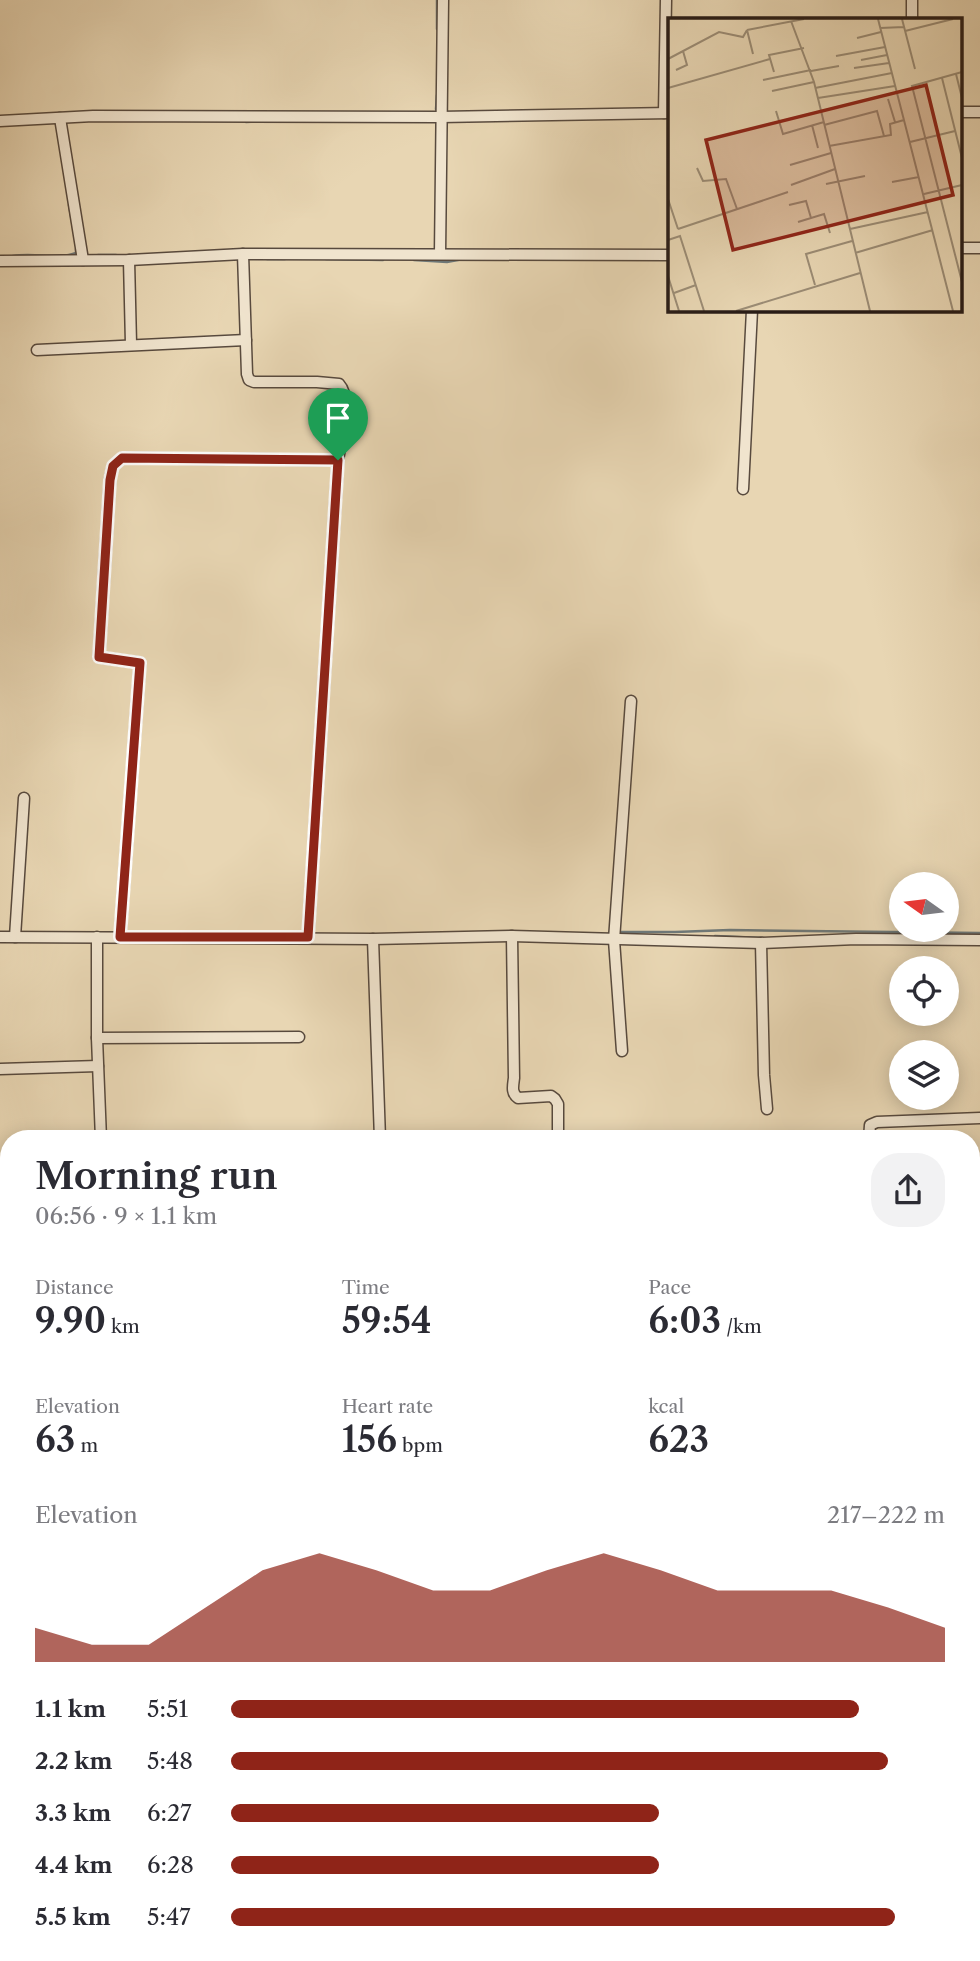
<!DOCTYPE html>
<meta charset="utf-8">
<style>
:root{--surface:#fff;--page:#f2f2f3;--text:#2b2b33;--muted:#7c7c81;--accent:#8f2418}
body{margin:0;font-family:"Libre Caslon Text",serif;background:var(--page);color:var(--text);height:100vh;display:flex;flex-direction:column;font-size:26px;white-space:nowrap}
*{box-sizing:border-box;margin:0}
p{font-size:23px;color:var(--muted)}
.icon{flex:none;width:38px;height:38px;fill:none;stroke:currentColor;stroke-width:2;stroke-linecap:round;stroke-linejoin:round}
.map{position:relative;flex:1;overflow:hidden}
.side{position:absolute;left:0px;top:1130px;width:980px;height:831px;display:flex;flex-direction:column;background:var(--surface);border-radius:28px 28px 0 0;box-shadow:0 4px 18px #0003}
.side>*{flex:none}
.needle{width:46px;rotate:284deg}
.buttons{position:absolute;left:889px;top:872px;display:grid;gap:14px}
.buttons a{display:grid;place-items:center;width:70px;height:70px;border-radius:50%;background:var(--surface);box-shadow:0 4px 18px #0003;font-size:35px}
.pin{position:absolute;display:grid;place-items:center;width:60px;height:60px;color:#fff;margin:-72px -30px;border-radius:50% 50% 50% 0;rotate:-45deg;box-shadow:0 0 7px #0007}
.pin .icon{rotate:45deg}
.round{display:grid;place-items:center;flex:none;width:74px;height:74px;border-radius:28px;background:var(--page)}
.overview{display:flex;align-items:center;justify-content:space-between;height:119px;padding:0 35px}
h1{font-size:38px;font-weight:600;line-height:52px}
.metrics{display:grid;grid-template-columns:repeat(3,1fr);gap:10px;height:119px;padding:7px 35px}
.metrics div{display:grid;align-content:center}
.metrics b{font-size:35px;font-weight:600}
.metrics small{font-size:19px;font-weight:400}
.metrics p{font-size:19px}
.chart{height:196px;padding:14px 35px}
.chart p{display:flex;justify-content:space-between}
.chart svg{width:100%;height:126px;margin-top:7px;fill:var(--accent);opacity:.7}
ul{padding:0 35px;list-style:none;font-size:23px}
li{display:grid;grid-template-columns:112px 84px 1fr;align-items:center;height:52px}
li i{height:18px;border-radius:9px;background:var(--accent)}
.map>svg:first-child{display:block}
</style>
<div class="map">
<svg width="980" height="1961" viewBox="0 0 980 1961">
<rect width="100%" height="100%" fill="#e8d6b3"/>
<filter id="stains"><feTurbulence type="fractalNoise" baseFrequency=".00286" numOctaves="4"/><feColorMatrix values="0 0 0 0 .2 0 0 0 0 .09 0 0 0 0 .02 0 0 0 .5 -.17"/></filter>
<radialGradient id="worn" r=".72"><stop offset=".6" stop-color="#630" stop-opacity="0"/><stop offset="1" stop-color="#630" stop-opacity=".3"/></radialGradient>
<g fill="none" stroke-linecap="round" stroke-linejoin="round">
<g stroke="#6e7878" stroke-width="2.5">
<polyline points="437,0 437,29"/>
<polyline points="436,109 437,95"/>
<polyline points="246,122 264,121"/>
<polyline points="69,205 74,233"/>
<polyline points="98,255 116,255"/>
<path d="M 13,256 C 33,252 59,260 76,253 L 76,249"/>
<polyline points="267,259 285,259"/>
<polyline points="326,259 383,260"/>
<polyline points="414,260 447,262 463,259"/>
<polyline points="619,932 675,932 730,930 980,933"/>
<polyline points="715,936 764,938"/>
</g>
<g stroke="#584a3e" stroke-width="13">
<g id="street">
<polyline points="912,0 912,19"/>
<polyline points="961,112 980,112"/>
<polyline points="664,113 666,0"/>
<polyline points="60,118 83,260"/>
<polyline points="0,121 93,116 440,117 670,113"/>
<polyline points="961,248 980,248"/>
<path d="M 243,254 L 247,374 L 249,380 L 254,382 L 317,382 L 339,384 C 353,399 341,440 338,460 L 308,937"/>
<polyline points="440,254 443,0"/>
<polyline points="129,260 131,344"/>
<polyline points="0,261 129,260 243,254 670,255"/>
<polyline points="37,350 246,340"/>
<polyline points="743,489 752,310"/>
<path d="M 512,936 L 514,1078 C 513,1086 511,1093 518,1098 L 551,1096 L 555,1099 L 558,1104 L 558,1139"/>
<polyline points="0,937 373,939 512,936 761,943 856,939 980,940"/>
<polyline points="15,937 24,798"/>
<polyline points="97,937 97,1038 101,1139"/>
<polyline points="120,937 140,663 99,657 110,479 113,466 122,458 338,460"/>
<polyline points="373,939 380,1139"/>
<polyline points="761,943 764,1075 767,1109"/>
<polyline points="97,1038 299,1037"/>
<polyline points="622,1051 614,940 631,701"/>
<polyline points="0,1069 98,1066"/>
<polyline points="869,1139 870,1125 877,1122 980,1118"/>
<polyline points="0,1315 9,1314"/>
<polyline points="653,1953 654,1961"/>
<polyline points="357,1961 358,1953"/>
</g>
</g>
<use href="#street" stroke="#f0e4ce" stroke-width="10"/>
</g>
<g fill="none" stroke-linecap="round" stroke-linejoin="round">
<g stroke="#fff" stroke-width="14">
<polygon id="route" points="122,458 338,460 308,937 120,937 140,663 99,657 110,480 113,466"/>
</g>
<use href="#route" stroke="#8f2418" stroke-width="9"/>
</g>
<g transform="translate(668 18)">
<rect width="294" height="294" fill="#e8d6b3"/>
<path fill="none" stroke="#9b8c75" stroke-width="2" d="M 210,1 L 285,293M 234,1 L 247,51M 123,3 L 146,64 L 202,293M 212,10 L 236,9M 79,12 L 136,1M 79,12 L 85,36M 237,13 L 285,1M 189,20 L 213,14M 168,38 L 217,29M 0,41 L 51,14 L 75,19 L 79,12M 193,42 L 219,37M 186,50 L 221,45M 8,52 L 19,47 L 15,33M 143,53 L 171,48M 106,54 L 101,37 L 136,30M 294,54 L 244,68 L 294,264M 288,56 L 294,80M 274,60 L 294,140M 95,62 L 143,52M 0,70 L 102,41M 147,70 L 224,55M 104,73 L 146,64M 150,80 L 227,68M 220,81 L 227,104M 108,93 L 115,116 L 156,104M 144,107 L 150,130M 156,107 L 209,93 L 216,118M 242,124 L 287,113M 161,128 L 223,117 L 222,106 L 236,102M 122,147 L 163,135M 29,150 L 35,163 L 58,161 L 69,191M 224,164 L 251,159M 158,166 L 197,158M 123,167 L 167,151M 256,176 L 294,167M 0,181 L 10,211M 121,187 L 138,183 L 143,200M 130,204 L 156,196 L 162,215M 10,211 L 120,174M 182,211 L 260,194M 0,222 L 12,218 L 36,293M 187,235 L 265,212M 0,258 L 11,293M 147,267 L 138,236 L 184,223M 6,275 L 28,267M 68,293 L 192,255"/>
<path fill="#8f2418" fill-opacity="0.15" stroke="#8f2418" stroke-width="3.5" d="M 258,67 L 285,177 L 65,232 L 38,122 Z"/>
<rect width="294" height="294" fill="none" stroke="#281c17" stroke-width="3.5"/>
</g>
<rect width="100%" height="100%" filter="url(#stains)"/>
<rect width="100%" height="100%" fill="url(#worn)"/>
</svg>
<div class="buttons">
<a><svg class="needle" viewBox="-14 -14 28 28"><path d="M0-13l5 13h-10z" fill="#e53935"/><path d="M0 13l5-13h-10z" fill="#7c7c81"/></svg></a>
<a><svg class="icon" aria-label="locate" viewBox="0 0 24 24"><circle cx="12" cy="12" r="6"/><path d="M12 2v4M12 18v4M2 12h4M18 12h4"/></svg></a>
<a><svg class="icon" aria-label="layers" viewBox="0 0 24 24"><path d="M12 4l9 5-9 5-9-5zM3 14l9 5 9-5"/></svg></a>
</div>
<div class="pin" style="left:338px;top:460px;background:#1e9e55"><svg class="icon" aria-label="arrive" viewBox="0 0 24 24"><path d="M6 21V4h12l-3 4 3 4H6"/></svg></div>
<section class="side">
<div class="overview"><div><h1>Morning run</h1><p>06:56 · 9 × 1.1 km</p></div><a class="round"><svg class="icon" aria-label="share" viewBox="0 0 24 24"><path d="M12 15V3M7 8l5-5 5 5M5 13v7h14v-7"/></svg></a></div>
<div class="metrics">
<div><p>Distance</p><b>9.90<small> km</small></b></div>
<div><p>Time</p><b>59:54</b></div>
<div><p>Pace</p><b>6:03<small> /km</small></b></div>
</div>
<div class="metrics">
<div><p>Elevation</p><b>63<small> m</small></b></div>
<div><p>Heart rate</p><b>156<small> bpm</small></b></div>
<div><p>kcal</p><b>623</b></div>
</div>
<div class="chart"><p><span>Elevation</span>217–222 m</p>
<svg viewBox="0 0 160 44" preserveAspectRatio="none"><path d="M0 44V32L10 38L20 38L30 25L40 12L50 6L60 12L70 19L80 19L90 12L100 6L110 12L120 19L130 19L140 19L150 25L160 32V44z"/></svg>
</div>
<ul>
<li><b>1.1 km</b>5:51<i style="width:88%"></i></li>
<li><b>2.2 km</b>5:48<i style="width:92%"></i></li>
<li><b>3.3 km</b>6:27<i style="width:60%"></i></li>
<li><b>4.4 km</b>6:28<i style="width:60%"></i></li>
<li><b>5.5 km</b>5:47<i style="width:93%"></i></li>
</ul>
</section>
</div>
